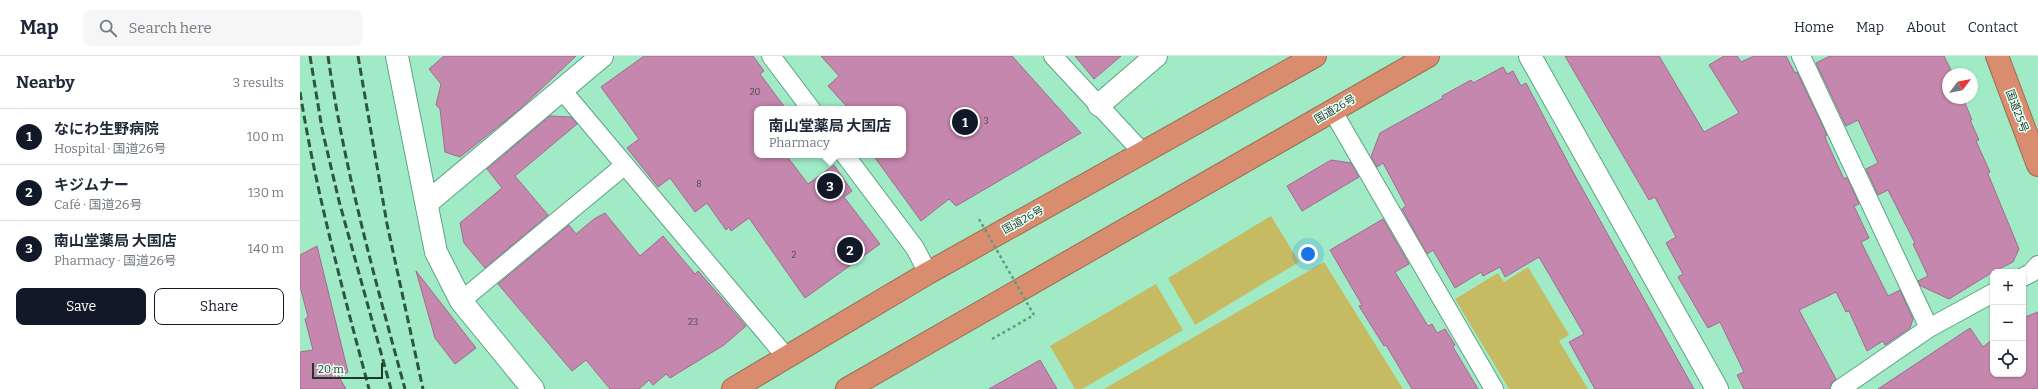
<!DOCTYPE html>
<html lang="en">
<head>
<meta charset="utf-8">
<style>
  :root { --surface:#fff; --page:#f6f6f7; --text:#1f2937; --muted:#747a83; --line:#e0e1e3; --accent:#111827 }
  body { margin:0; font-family:Bitter,"Noto Sans JP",serif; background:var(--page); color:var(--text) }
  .controls { position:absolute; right:12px; bottom:12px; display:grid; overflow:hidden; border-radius:8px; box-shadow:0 1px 3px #0004 }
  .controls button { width:36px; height:36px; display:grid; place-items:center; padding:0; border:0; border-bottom:1px solid var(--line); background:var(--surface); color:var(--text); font:20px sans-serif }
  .compass { position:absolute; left:1642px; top:12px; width:36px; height:36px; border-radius:50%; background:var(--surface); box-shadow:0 1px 3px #0004; rotate:58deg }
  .scale { position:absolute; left:12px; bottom:10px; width:71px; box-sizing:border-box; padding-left:4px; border:2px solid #1b3a2b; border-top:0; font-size:11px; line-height:14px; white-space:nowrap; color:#1b3a2b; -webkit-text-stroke:3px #e9fff3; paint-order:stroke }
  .you { position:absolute; left:1008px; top:198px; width:14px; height:14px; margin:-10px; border:3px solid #fff; border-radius:50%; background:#1a73e8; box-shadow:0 0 0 6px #1a73e833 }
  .badge { display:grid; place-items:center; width:26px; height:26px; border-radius:50%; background:var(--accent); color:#fff; font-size:13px; font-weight:700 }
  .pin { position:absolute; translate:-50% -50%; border:2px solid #fff; box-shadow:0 1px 4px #0006 }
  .popup { position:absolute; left:454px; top:50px; width:152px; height:52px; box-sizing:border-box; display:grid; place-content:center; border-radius:8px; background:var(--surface); filter:drop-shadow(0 1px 3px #0005); font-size:13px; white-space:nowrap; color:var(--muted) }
  .popup b { font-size:15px; color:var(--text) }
  .popup::after { content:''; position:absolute; left:50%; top:100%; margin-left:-8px; border:8px solid transparent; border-top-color:var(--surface) }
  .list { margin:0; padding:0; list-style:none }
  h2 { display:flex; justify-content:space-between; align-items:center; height:52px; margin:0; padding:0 16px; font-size:17px }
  h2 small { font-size:13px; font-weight:400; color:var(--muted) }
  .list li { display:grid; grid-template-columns:26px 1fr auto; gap:12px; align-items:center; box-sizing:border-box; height:56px; padding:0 16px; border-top:1px solid var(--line) }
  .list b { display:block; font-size:15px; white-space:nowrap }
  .list p { margin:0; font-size:13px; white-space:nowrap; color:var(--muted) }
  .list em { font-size:13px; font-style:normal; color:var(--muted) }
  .actions { display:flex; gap:8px; padding:12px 16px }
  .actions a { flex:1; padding:9px 0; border:1px solid var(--accent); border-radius:8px; text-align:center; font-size:14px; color:var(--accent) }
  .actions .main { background:var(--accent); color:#fff }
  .icon { flex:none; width:22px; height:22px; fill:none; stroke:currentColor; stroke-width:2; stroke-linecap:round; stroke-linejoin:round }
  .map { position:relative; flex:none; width:1738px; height:333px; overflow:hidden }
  header { display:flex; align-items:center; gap:24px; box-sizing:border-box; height:56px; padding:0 20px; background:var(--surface); border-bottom:1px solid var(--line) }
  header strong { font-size:19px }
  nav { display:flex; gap:22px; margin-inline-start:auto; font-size:14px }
  .search { width:280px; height:36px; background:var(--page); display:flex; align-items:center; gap:10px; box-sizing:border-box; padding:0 14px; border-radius:8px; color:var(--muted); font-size:15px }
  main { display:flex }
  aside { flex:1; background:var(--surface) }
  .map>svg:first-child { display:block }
  .green { fill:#c6bb63 }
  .building { fill:#c587ad; stroke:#a4698e }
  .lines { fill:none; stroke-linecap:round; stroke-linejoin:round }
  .street-casing { stroke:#5ba482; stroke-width:20 }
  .secondary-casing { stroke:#5ba482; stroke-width:24 }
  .highway-casing { stroke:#976f57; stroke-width:24 }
  .path { stroke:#639a7f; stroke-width:2.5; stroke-dasharray:3 3; stroke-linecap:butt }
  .street { stroke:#fff; stroke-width:18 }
  .secondary { stroke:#fff; stroke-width:22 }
  .highway { stroke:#da8c6e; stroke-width:22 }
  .rail { stroke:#2f5442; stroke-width:3; stroke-dasharray:8 4; stroke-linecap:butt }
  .path-bridge { stroke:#639a7f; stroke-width:2.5; stroke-dasharray:3 3; stroke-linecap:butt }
  .labels { text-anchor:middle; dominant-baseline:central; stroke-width:3; stroke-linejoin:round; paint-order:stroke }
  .number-label { font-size:9px; fill:#464d4c }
  .street-label { font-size:11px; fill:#1b3a2b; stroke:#e9fff3 }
</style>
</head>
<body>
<header>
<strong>Map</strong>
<div class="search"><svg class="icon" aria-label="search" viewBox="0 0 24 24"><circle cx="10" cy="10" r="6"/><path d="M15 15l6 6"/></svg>Search here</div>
<nav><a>Home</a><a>Map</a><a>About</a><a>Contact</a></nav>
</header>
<main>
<aside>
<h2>Nearby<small>3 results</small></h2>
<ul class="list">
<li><span class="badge">1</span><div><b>なにわ生野病院</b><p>Hospital · 国道26号</p></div><em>100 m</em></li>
<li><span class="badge">2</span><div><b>キジムナー</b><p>Café · 国道26号</p></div><em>130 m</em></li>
<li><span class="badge">3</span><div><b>南山堂薬局 大国店</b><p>Pharmacy · 国道26号</p></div><em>140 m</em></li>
</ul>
<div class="actions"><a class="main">Save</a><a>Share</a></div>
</aside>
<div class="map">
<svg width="1738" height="333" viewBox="0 0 1738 333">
  <rect width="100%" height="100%" fill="#a0ebc5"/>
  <path class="green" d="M971,160L999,206L895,269L868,222Z
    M1024,206L1103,333H804Z
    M1228,211L1269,279L1259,285L1288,333H1209L1155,243L1198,217L1204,226Z
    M856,228L883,274L782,333H775L750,290Z"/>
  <path class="building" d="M144,0H276L220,53L160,101L145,96L140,53L136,49L141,28L129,13Z
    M344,0H453L464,15L460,18L486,53H457V99H486L508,128L534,109L552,135L544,141L580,188L505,242L449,162L431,175L429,171L426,174L407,147L395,156L370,122L358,131L327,92L339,83L301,31Z
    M521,0H712L781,77L656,150L649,143L621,165L573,99H603V53H549L528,30L539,20Z
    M775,0H821L794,23Z
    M1265,0H1359L1404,76L1439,57L1409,9L1424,0H1437L1441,6L1454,0H1486L1495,17L1497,16L1527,79L1525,80L1526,84L1544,123L1547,121L1559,148L1554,150L1569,182L1561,186L1588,240L1600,234L1613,263L1610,272L1585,289L1583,285L1567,295L1549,255L1546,256L1536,236L1499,254L1536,323L1531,328L1530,333H1444L1437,319L1444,316L1420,266L1408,272L1378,221L1383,218L1366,187L1376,181L1355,141L1349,144Z
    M1530,0H1644L1653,18H1648V42H1663L1672,64H1670L1679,84L1676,85L1690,116L1688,118L1719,193L1713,206L1693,216L1649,243L1621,230L1618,225L1628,220L1613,188L1615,187L1588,134L1578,139L1566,113L1578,107L1558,64L1546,70L1516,7Z
    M1203,11L1207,18L1213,15L1221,30L1226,27L1273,116L1394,333H1295L1269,286L1284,278L1239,201L1205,221L1200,211L1183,220L1181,216L1155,232L1133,194L1127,198L1102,153L1106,150L1083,107L1077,111L1071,101L1080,77L1143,42L1142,40L1171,24L1173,27Z
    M250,60L271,61L277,68L215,120L248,159L185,212L164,187L160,167L202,132L187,113Z
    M1031,104L1051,107L1059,121L1002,155L987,130Z
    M305,157L340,200L363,180L395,218L398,215L446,270L424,289L370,322L366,318L353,329L349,324L339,333H310L286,304L272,315L198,228L269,169L276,178L294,163Z
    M1083,163L1109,208L1095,216L1128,270L1132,268L1137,277L1145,273L1155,289L1153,291L1178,333H1112L1086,289L1084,290L1059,250L1062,249L1030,194Z
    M17,190L48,316L39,321L46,333H0V296L13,294L5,263L8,261L0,230V199Z
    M116,215L176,292L155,308L135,282Z
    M1738,256V333H1578L1670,272L1683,291L1693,283V318H1723V262Z
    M740,304L757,333H689Z"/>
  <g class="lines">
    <g class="street-casing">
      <path id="street" d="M471,0L511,53
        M753,0L843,97
        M1501,0L1629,272
        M261,33L487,302
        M1032,54L1194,333
        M545,99L615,192L628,217
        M1723,221L1731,217L1738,209
        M161,245L325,109
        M1540,333L1629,272L1693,237"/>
    </g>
    <g class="secondary-casing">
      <path id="secondary" d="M97,0L136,196L161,245L233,333
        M1230,0L1417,333
        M799,49L856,0
        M127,147L302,0"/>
    </g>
    <g class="highway-casing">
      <path id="highway" d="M1697,0L1738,109
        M433,333L628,217L1015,0
        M547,333L1128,0"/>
    </g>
    <path class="path" d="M692,283L734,259"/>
    <use href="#street" class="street"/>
    <use href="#secondary" class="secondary"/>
    <use href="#highway" class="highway"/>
    <path class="rail" d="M10,0L22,73L39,145L91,333
      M28,0C44,113 75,223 105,333
      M58,0L87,168L123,333
      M0,36C16,136 43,235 69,333"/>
    <path class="path-bridge" d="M679,163L734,259"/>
  </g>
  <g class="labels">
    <g class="number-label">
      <text x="455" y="36">20</text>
      <text x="686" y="65">3</text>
      <text x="399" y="128">8</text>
      <text x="494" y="199">2</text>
      <text x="393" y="266">23</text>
    </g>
    <g class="street-label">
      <text transform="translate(1035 53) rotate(-30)">国道26号</text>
      <text transform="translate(1717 55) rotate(69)">国道25号</text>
      <text transform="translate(723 164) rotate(-29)">国道26号</text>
    </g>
  </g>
</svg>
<div class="controls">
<button>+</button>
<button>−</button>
<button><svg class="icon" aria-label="locate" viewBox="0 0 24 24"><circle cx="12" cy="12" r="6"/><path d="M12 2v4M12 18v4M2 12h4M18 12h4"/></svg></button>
</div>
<svg class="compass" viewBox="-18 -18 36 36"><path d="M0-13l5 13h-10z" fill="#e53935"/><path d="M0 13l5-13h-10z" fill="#747a83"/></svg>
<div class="scale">20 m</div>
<div class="you"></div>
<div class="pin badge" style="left:665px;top:66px">1</div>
<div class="pin badge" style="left:550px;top:194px">2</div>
<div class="pin badge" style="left:530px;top:130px">3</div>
<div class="popup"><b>南山堂薬局 大国店</b>Pharmacy</div>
</div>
</main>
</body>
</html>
